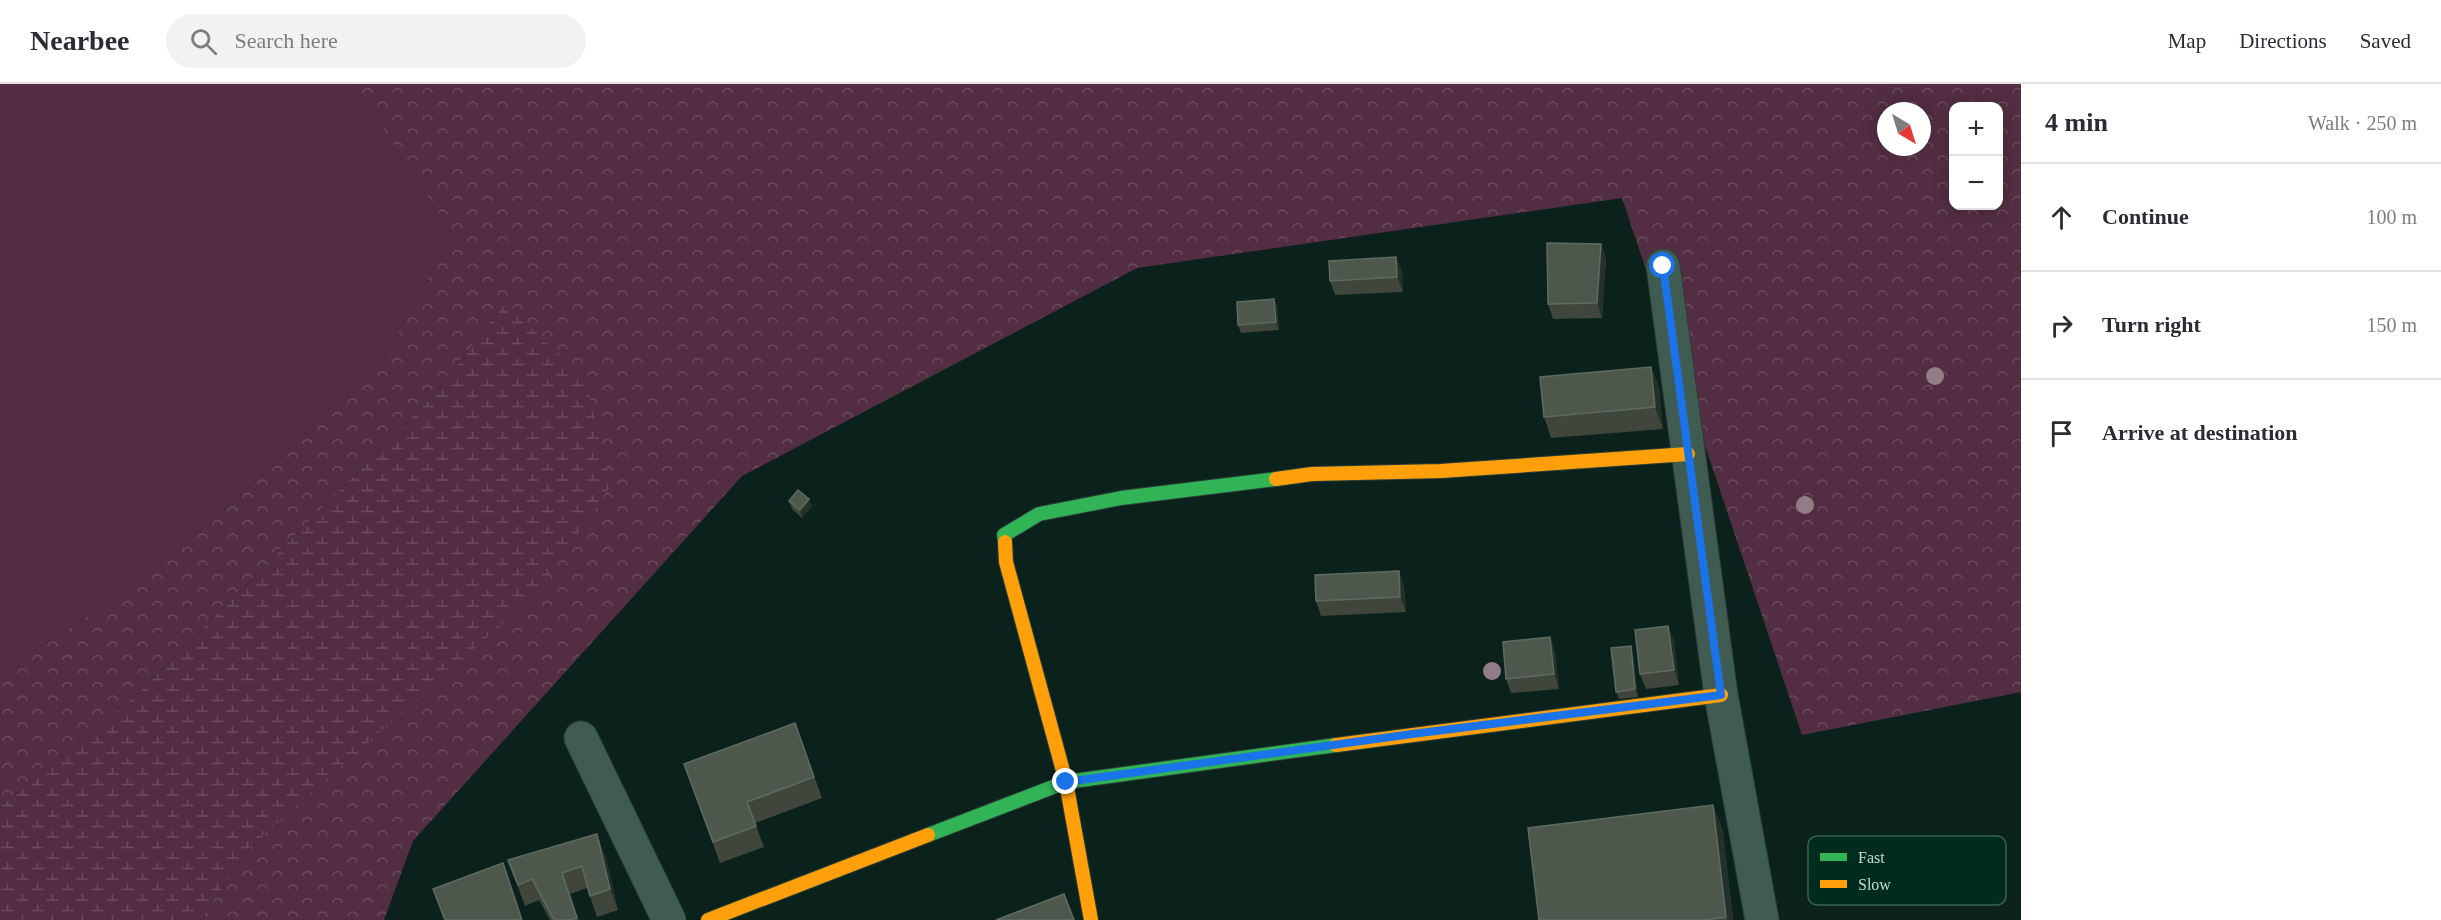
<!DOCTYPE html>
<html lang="en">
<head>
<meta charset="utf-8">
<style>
  :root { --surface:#fff; --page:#f2f2f3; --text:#2b2b33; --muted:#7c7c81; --line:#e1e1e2 }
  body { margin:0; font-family:Georgia,serif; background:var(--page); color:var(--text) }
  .controls { position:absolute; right:18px; top:18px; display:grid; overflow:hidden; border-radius:12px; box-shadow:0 3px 15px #0003 }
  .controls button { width:54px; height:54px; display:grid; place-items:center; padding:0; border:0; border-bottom:2px solid var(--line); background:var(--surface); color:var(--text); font:30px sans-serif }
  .compass { position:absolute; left:1877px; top:18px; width:54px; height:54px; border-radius:50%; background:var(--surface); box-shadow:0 3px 15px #0003; rotate:142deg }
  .stop { position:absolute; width:18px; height:18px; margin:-14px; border:4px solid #1a73e8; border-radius:50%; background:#fff }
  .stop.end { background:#1a73e8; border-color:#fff; box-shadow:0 2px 6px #0008 }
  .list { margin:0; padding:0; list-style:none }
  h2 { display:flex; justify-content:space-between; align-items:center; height:78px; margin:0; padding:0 24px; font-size:26px }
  h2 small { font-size:20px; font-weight:400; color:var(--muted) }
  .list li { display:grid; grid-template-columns:39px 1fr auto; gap:18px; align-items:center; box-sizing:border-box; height:108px; padding:0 24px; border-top:2px solid var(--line) }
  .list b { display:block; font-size:22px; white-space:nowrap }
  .list em { font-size:20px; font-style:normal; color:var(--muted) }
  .icon { flex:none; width:33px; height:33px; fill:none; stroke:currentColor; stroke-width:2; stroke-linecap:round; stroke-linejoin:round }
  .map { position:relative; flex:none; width:2021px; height:836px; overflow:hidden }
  header { display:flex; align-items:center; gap:36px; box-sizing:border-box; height:84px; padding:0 30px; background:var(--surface); border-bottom:2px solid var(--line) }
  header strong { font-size:28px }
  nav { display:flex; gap:33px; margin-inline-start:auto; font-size:21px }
  .search { width:420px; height:54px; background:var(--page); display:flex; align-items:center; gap:15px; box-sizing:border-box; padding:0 21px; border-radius:33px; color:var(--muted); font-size:22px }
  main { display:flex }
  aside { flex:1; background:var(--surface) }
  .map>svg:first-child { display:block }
  .grass { fill:#532e42 }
  .forest { fill:url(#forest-crowns); fill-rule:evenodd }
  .wetland { fill:url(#wetland-marsh) }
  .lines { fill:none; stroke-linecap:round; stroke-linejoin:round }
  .street-casing { stroke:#2c3e38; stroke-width:35 }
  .fast-casing { stroke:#2c3e38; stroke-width:16 }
  .slow-casing { stroke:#2c3e38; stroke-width:16 }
  .street { stroke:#405b52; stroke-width:33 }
  .fast { stroke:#30b455; stroke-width:14 }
  .slow { stroke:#ff9f0a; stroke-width:14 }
  .tree { fill:#907d88 }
  .wall { fill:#40463c }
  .shaded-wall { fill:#253128 }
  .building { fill:#4d574c; stroke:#5e6c60; stroke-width:1.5 }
  .route { stroke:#1a73e8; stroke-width:8 }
  .key { fill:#002c1f; stroke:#386154; stroke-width:1.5 }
  .key-label { font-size:16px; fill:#badecf }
</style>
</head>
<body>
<header>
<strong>Nearbee</strong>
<div class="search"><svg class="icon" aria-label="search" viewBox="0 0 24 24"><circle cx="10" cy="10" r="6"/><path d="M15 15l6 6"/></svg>Search here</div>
<nav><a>Map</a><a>Directions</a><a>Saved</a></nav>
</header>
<main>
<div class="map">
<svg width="2021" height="836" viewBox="0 0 2021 836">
  <defs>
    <pattern id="forest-crowns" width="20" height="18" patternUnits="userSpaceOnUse" patternTransform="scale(1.5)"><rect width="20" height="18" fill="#532e42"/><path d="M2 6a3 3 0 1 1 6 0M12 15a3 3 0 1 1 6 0" fill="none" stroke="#6a4c5c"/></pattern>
    <pattern id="wetland-marsh" width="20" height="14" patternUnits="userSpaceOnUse" patternTransform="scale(1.5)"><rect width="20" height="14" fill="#532e42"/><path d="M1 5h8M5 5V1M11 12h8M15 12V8" fill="none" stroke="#6a4c5c"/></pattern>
  </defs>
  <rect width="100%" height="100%" fill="#0a221b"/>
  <path class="grass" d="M0,0H353L452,150L385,272L218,433L82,536L0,589Z"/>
  <path class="forest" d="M353,0H2021V608L1802,651L1622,114L1137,184L742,392L413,757L384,836H200L250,763L505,219L433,312L141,607L0,723V589L82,536L218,433L385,272L452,150ZM1954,22H1998V122H1954ZM1886,27H1922V63H1886Z"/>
  <path class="wetland" d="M505,219L586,296L611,401L537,509L250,763L200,836H0V723L141,607L433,312Z"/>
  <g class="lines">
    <g class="street-casing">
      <path id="street" d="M1663,182L1721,611L1762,836
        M581,654L669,836"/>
    </g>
    <g class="fast-casing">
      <path id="fast" d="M1005,458L1004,451L1039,430L1121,414L1276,395
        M928,751L1066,698L1336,661"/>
    </g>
    <g class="slow-casing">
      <path id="slow" d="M1276,395L1312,390L1441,387L1688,370
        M1005,458L1006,478L1066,698L1091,836
        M1336,661L1721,611
        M708,836L928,751"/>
    </g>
    <use href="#street" class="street"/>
    <use href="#fast" class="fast"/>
    <use href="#slow" class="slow"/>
  </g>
  <g class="tree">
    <circle cx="1935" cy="292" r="9"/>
    <circle cx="1805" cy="421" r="9"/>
    <circle cx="1492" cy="587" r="9"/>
  </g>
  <path class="wall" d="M1601,160L1606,175L1602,234L1553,235L1548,220Z
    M1396,173L1402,188L1403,208L1335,211L1330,197Z
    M1274,215L1277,222L1279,246L1241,249L1238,241Z
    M1651,283L1659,304L1663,345L1551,354L1544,333Z
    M809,415L812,422L802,434L792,425L789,417Z
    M1399,487L1404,502L1406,528L1321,532L1316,517Z
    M1668,542L1674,557L1679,601L1646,605L1640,590Z
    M1550,553L1555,568L1559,605L1511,609L1506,595Z
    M1633,570L1638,613L1619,615L1616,608Z
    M795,639L822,714L755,739L764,763L720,779L684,680Z
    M1713,721L1723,748L1733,836H1539Z
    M605,771L618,826L597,833L587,804L570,810L579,836H550L539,816L525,822L508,776Z"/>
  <path class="shaded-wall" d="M1601,160L1606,175L1602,234L1597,219Z
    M1396,173L1402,188L1403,208L1397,193Z
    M1274,215L1277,222L1279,246L1276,238Z
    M1651,283L1659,304L1663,345L1655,323Z
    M809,415L812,422L802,434L800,426Z
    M1399,487L1404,502L1406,528L1400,513Z
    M1668,542L1674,557L1679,601L1674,586Z
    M1550,553L1555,568L1559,605L1554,590Z
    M1631,562L1633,570L1638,613L1635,605Z
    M1713,721L1723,748L1733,836H1727L1726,833Z
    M597,750L605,771L618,826L610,805Z
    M562,789L570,810L579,836H578Z"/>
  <path class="building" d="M1547,159L1601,160L1597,219L1548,220Z
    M1396,173L1397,193L1330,197L1329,177Z
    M1274,215L1276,238L1238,241L1237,218Z
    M1651,283L1655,323L1544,333L1540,293Z
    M798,406L809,415L800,426L789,417Z
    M1399,487L1400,513L1316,517L1315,491Z
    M1668,542L1674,586L1640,590L1635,546Z
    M1550,553L1554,590L1506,595L1503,558Z
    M1631,562L1635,605L1616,608L1611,564Z
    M795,639L814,693L747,718L756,742L713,758L684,680Z
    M1713,721L1726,833L1705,836H1539L1528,744Z
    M597,750L610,805L590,812L582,782L562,789L577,834L570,836H554L532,795L518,801L508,776Z
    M503,779L522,836H445L433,805Z
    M1064,810L1074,836H996Z"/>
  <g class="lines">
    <path class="route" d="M1066,698L1412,650L1721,611L1663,182"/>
  </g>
  <rect x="1808" y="752" width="198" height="69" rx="9" class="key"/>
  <rect x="1820" y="769" width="27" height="8" fill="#30b455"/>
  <rect x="1820" y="796" width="27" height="8" fill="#ff9f0a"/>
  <g class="key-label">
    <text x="1858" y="779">Fast</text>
    <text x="1858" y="806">Slow</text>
  </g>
</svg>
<div class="controls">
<button>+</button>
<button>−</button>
</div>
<svg class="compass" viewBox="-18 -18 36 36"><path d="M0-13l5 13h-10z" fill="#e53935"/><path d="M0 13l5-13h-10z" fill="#7c7c81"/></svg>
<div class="stop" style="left:1663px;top:182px"></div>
<div class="stop end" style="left:1066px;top:698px"></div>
</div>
<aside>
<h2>4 min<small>Walk · 250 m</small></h2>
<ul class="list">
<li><svg class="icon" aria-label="ahead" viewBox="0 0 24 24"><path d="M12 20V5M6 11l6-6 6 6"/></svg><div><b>Continue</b></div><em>100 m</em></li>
<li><svg class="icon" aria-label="right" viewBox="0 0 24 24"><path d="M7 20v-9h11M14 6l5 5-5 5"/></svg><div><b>Turn right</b></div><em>150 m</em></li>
<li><svg class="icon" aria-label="arrive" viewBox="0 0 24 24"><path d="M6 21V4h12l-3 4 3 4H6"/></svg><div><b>Arrive at destination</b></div></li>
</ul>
</aside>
</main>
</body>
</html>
